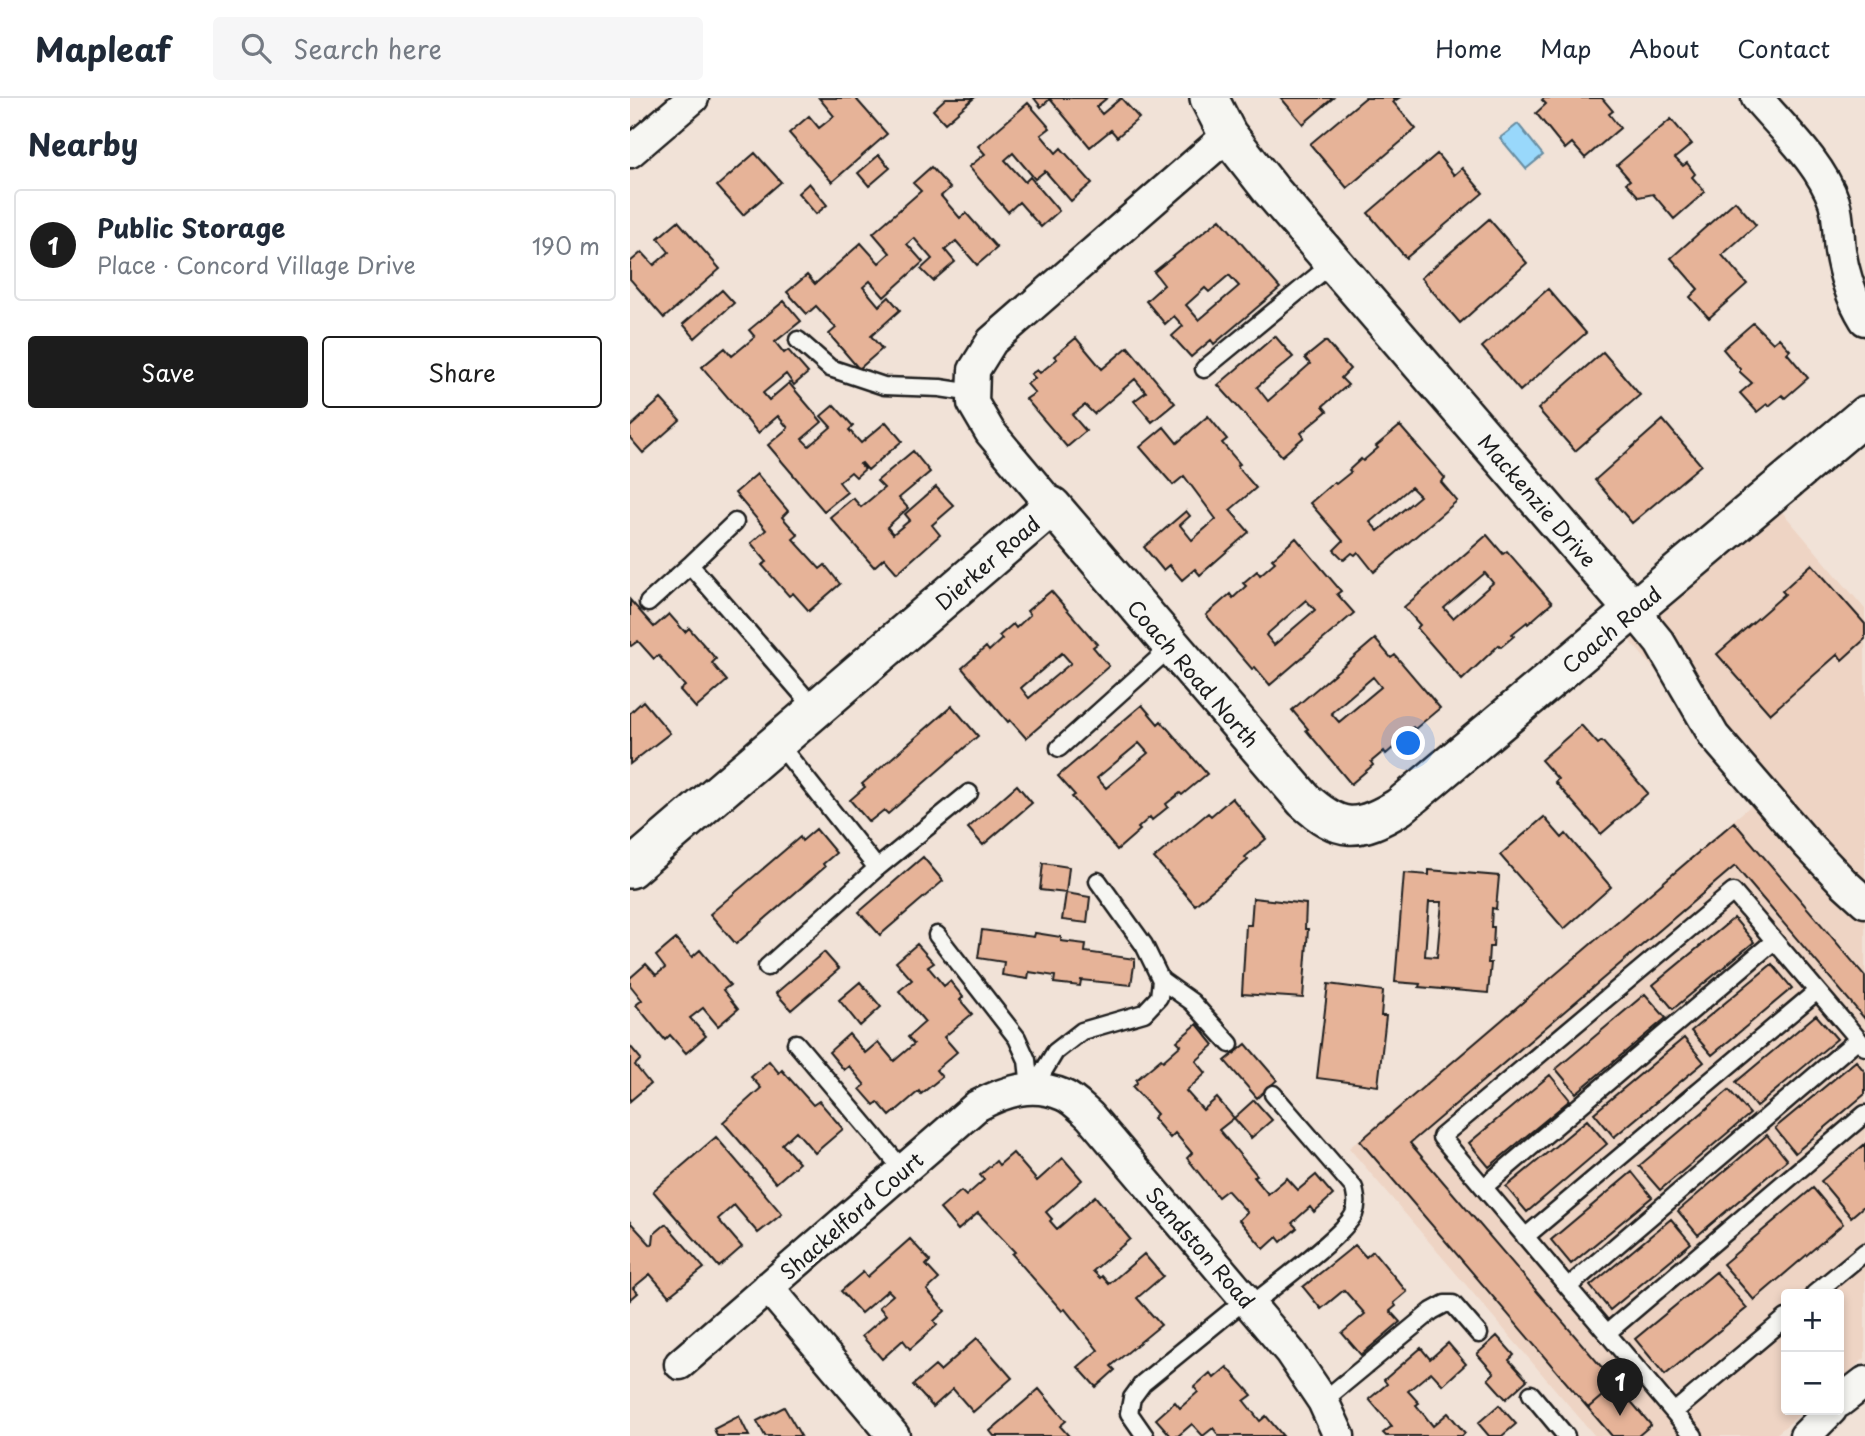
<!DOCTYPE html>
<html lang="en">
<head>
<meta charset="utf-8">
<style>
  :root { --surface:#fff; --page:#f6f6f7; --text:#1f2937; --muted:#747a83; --line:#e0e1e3; --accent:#1c1c1c }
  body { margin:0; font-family:"Playpen Sans",sans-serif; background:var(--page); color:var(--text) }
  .controls { position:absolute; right:21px; bottom:21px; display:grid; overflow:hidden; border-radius:7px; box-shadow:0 4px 10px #0003 }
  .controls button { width:63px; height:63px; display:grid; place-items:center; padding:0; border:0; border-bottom:2px solid var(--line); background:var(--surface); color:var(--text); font:35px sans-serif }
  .you { position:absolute; left:779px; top:646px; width:24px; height:24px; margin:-18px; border:5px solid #fff; border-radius:50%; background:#1a73e8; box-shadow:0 0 0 10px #1a73e833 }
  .badge { display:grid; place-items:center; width:46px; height:46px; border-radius:50%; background:var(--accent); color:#fff; font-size:23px; font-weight:700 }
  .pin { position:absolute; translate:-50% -58px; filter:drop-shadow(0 2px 4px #0008) }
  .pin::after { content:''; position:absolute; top:37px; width:24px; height:21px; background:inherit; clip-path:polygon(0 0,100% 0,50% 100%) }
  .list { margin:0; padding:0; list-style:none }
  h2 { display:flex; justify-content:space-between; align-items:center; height:91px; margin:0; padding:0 28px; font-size:30px }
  h2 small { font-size:23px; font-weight:400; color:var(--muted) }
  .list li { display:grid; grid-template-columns:46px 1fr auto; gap:21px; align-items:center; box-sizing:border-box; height:112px; margin:0 14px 14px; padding:0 14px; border:2px solid var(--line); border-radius:7px }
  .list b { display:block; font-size:26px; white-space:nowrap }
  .list p { margin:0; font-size:23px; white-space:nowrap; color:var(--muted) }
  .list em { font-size:23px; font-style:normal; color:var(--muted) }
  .actions { display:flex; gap:14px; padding:21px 28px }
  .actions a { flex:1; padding:16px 0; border:2px solid var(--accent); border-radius:7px; text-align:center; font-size:24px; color:var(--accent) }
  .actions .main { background:var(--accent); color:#fff }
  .icon { flex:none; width:38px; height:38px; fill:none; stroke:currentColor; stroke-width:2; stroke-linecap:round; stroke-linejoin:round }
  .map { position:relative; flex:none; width:1235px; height:1338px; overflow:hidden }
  header { display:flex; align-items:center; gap:42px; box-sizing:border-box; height:98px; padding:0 35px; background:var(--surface); border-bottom:2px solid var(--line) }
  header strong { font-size:33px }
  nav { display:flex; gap:38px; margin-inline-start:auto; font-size:24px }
  .search { width:490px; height:63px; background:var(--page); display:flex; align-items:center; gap:18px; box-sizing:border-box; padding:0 24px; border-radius:7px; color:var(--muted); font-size:26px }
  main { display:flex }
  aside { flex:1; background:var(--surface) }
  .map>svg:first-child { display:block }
  .built { fill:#eed4c4 }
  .water { fill:#99d8fb; stroke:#678da2; stroke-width:2 }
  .building { fill:#e6b398; stroke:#1c1c1c; stroke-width:2; fill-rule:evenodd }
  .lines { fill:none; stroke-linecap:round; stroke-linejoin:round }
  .service-casing { stroke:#1c1c1c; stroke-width:21 }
  .minor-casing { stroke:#1c1c1c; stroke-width:35 }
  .tertiary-casing { stroke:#1c1c1c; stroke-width:42 }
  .service { stroke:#f6f6f2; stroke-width:16 }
  .minor { stroke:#f6f6f2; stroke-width:30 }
  .tertiary { stroke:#f6f6f2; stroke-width:37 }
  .labels { text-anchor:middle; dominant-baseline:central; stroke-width:7; stroke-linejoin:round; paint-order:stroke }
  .street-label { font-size:21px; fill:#1c1c1c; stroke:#f6f6f2 }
</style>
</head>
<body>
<header>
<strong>Mapleaf</strong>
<div class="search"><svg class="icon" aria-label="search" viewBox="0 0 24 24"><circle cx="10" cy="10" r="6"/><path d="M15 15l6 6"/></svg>Search here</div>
<nav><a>Home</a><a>Map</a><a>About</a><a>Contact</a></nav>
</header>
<main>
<aside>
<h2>Nearby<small></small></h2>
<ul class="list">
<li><span class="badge">1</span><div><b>Public Storage</b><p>Place · Concord Village Drive</p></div><em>190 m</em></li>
</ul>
<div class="actions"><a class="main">Save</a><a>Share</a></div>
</aside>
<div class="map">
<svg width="1235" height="1338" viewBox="0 0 1235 1338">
  <rect width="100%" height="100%" fill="#f1e2d7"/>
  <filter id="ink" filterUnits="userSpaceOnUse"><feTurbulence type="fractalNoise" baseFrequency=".0143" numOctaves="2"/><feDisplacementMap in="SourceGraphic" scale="14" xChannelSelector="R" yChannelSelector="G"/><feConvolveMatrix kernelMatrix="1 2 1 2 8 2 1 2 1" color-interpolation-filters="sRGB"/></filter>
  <g filter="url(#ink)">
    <path class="built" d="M1136,395L1235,511V1260L1209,1283V1196H1156V1312H1175L1144,1338H965L719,1050L1132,698L984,524Z"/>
    <path class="water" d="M888,26L913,57L896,71L870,40Z"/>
    <path class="building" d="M189,0H229L227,2L257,36L202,84L159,35L179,18L189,30L204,18Z
      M316,0H344L315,25L303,12Z
      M404,0H477L466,9L472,16L491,0L509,20L487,39L481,32L460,49L420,1L411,9Z
      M651,0H703L673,26Z
      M735,0H769L763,4L786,31L717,90L680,46Z
      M914,0H972L983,13L979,16L990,30L955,60L942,45L935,51L906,15L916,6L912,2Z
      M398,5L420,30L411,37L426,55L431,50L462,85L441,103L415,73L405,81L383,55L375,62L395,84L400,79L429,113L411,129L389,104L378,114L339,69L355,56L348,48Z
      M1041,21L1062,46L1045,60L1053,68L1057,65L1065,76L1062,79L1075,94L1044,121L1023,96L1009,99L996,85L1000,82L987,67Z
      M125,55L151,84L113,117L87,88Z
      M807,56L824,77L832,70L853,95L776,160L738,115Z
      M249,57L260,70L239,88L228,75Z
      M301,69L320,90L311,98L330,120L336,115L367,150L347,167L326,143L315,152L325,164L303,183L291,171L302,161L284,140L277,146L293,164L254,199L240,183L233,189L249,208L259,199L270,212L241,238L252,251L229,271L199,236L206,230L186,208L177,216L157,194L177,177L185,186L231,145L249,165L260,155L243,135L291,93L283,85Z
      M179,85L197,107L186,116L168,95Z
      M1105,103L1126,127L1092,157L1117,186L1079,220L1060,199L1068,191L1041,160Z
      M590,121L650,190L584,246L581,242L561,259L542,238L553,228L544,218L535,226L516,203L534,187L524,174ZM599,177L609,188L569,222L556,207L575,190L579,194Z
      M859,121L897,165L830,225L791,180Z
      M48,123L90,171L34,220L0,181V164L12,154L24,167L39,154L28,140Z
      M918,191L956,235L890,293L852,249Z
      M92,192L104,205L65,240L53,226Z
      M154,203L171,223L145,244L154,255L158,252L178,275L164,287L156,276L133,295L139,302L159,285L192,324L172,341L179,348L201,329L191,318L204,307L223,328L219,332L231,345L256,324L272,343L238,372L232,365L230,366L235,371L226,379L221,374L209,384L217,394L194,413L138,347L158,330L148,318L128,335L72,269L95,250L102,258L125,239L119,232Z
      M1123,225L1143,245L1149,240L1160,252L1157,255L1178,280L1155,300L1152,297L1139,308L1137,306L1127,314L1110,295L1122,285L1110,274V271L1093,251Z
      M645,238L663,259L627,289L638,303L680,266L675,260L696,243L720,271L711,280L718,287L693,308L697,313L671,335L674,339L652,358L588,287Z
      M446,240L472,271L498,249L545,305L522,324L504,303L516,294L505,281L464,316L455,307L442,317L456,333L437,349L396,301L405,295L397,286L405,280L401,276L407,272L410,275L427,261L424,258Z
      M973,254L1010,297L945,353L908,311Z
      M31,301L50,322L13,355L0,340V329Z
      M578,318L597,341L592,345L610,366L607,368L626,390L600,412L619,434L570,477L565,471L552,482L539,467L533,472L514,449L556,413L560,418L550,427L562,442L586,421L554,378L543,387L510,349L534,329L547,345Z
      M1033,322L1071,367L1002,425L965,382Z
      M770,328L815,380L811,384L827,403L744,474L728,454L725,457L722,455L714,462L704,452L713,443L680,405L704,384L706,386L721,374L719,372L731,361L733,363L748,350L746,348ZM781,389L790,398L748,433L740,424Z
      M283,353L300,374L269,400L278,410L257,429L263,436L280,422L275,416L306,389L324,408L302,427L310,437L267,475L254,460L244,469L200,419L223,400L231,409L254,390L247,383Z
      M127,376L158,413L152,419L168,437L163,441L190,471L195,467L210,486L179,513L163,495L159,498L132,467L137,464L121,445L136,432L105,395Z
      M857,437L873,456L877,453L922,505L898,526L897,524L882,536L884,538L871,549L869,547L832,582L787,530L790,527L774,509ZM855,475L863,485L823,520L814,510Z
      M666,440L711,493L707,496L724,515L640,587L625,569L622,571L576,517L600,496L603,500L616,488L613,485L627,473L630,477L645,464L642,461ZM676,502L685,512L644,547L636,537Z
      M1182,466L1235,526V541L1212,562L1208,556L1140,616L1087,556L1155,496L1152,493Z
      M421,493L467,546L463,549L479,568L396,640L380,622L378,624L332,570L356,549L359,553L372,541L369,538L383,526L386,530L400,517L397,513ZM432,555L441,565L399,600L391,590Z
      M0,502L24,529L39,516L55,534L59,530L86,561L82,565L97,583L66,610L50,592L55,588L28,557L24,561L8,543L1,548L0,547Z
      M745,541L761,560L765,557L810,610L785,631L783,629L769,641L771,643L756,656L754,653L741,664L743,667L721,686L676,632L678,631L662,612ZM743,579L751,589L709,624L701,615Z
      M13,603L40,635L0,666V615Z
      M512,607L528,626L531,623L577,676L552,697L550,695L536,706L538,709L522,722L520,719L508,730L510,732L487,752L442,699L445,697L428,678ZM509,645L518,655L476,690L467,680Z
      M322,608L348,638L258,716L254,712L239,724L220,702L235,689L232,686Z
      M951,627L968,646L972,643L1018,695L971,736L925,684L928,681L911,662Z
      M387,687L402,705L353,747L338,730Z
      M602,700L636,741L615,759L618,762L565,807L524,760L578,715L581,718Z
      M914,719L932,740L936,736L981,789L934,831L870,757Z
      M1104,724L1235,878V921L1105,768L780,1045L986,1286L958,1310L730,1043Z
      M186,731L206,755L193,766L195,769L106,846L80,816L170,739L172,743Z
      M293,759L313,783L250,837L229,814Z
      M413,765L439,769L436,795L410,792Z
      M799,772L869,778L866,811L862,810L861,829H864L863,849H859L858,865H861L858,895L789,889L790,886L765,884L774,775L799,777ZM799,804H812L807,859L795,858Z
      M436,795L460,799L457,825L432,822Z
      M623,800L676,806L675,831H678L673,900L612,896L616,827H621Z
      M1104,820L1124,844L1043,911L1023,887Z
      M352,832L404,839L405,835L431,839V843L456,846L455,854L505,861L501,887L451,882L450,888L424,885L425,878L399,874L398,881L372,877L374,864L348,860Z
      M46,841L62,859L70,852L100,887L93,892L108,911L88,928L73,910L60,920L76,938L56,955L40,937L35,942L6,907L12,902L0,887V880L16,866L26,877L35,870L26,858Z
      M287,846L304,865L298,869L314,888L320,883L333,899L330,902L342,916L314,939L327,954L306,972L312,979L291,996L289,993L260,1018L248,1004L244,1007L230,991L235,987L219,968L214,972L199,954L219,936L235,955L248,944L264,963L284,946L278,939L295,924L269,893L282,882L266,864Z
      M194,854L209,871L161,912L146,895Z
      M1142,866L1162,890L1082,957L1061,933Z
      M230,884L251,909L230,928L209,902Z
      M698,886L753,893L751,918H756L748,988L687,980Z
      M1015,896L1036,920L946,995L926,971Z
      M1186,917L1207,941L1126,1009L1106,984Z
      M567,926L584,947L566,963L576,975L556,993L573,1012L587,1000L604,1020L589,1032L627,1077L624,1079L638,1096L657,1080L668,1092L686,1077L703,1097L684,1114L680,1109L662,1125L667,1130L651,1144L647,1139L634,1151L609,1122L617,1114L597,1092L588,1099L557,1060L562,1055L545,1035L540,1040L523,1020L527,1016L503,989L507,985L506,982L531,961L533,963L551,947L547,943Z
      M1054,940L1074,964L984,1039L964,1015Z
      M616,946L647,982L627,1000L595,963Z
      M0,948L11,961L5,967L20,986L0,1003Z
      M139,963L149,975L152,972L183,1007L189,1003L213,1031L185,1055L166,1033L152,1046L169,1065L146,1085L93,1024L131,990L121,979Z
      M1226,963L1235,974V996L1165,1055L1145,1030Z
      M920,977L940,1002L859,1069L839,1045Z
      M1099,992L1120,1016L1030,1092L1009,1068Z
      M624,1002L642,1022L621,1040L604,1020Z
      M957,1022L977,1046L897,1114L876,1089Z
      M1137,1037L1157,1062L1068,1137L1048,1113Z
      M86,1039L152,1116L128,1135L104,1107L88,1121L112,1149L89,1169L23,1093Z
      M1235,1046V1107L1221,1119L1191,1083Z
      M383,1055L407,1083L433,1060L452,1082L416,1114L422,1121L420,1123L427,1131L465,1098L500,1141L463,1173L470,1180L472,1178L479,1186L514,1156L533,1178L507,1200L531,1227L481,1268L485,1272L466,1289L448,1269L468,1252L435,1211L432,1213L382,1156L385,1154L348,1115L328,1132L310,1111L331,1093L336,1098L354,1082L350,1077L366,1063L369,1067Z
      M1002,1074L1022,1099L941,1166L921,1142Z
      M1183,1090L1213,1126L1124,1202L1093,1166Z
      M1041,1121L1061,1145L980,1212L960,1188Z
      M0,1124L21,1147L23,1145L24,1136L36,1126L74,1170L39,1198L20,1176L3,1190L8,1195L0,1202Z
      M280,1141L300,1163L296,1167L309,1181L297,1192L315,1213L304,1223L307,1227L280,1251L273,1242L252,1261L232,1238L256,1217L249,1209L263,1197L258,1192L231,1215L211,1193L233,1174L237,1179Z
      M725,1147L736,1159L743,1153L777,1194L764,1205L766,1208L760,1213L770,1224L731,1257L712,1235L735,1216L714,1192L691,1211L673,1189Z
      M1086,1174L1117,1210L1035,1277L1005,1241Z
      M867,1238L884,1257L879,1262L897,1282L876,1301L858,1281L864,1275L847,1256Z
      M347,1240L382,1280L343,1314L323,1291L303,1309L283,1287L305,1268L310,1273Z
      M818,1245L836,1266L813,1287L801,1274L778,1293L789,1305L786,1307L803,1328L818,1315L835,1335L832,1338H756L753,1335L762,1328L739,1301L757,1286L754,1282L791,1250L800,1261Z
      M597,1269L622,1297L614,1303L630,1323L636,1318L653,1338H589L583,1330L573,1338L562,1326L548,1338H541L526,1321L545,1304L550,1310L568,1294L564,1289L580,1275L584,1280Z
      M986,1286L1021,1327L1008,1338H982L958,1310Z
      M409,1291L436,1323L430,1328L439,1338H364L360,1333Z
      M869,1307L886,1326L872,1338H859L848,1325Z
      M154,1309L171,1338H135L127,1323Z
      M109,1318L119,1338H87L84,1331Z"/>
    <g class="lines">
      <g class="service-casing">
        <path id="service" d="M168,242L200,270L254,288L310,290L343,295
          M574,271L704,164
          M60,467L105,424
          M18,505L60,467L186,612
          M148,645L247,770L339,695
          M429,650L541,549
          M307,837L387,940L397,962L400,990
          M137,869L247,770
          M531,882L562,904L600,946
          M166,945L273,1072
          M404,989L425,954L452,933L514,915L529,899L531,882L514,847L468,783
          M854,1089L1144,843
          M895,1139L1187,893
          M938,1189L1228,941
          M1184,1196L1235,1154
          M621,1207C643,1189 714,1137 724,1116C728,1106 726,1100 724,1090L643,996
          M977,1235L1235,1016
          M901,1296L936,1338
          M693,1303L802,1213L815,1206H823L849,1236
          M1044,1314L1156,1220
          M515,1338L499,1315L502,1300L513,1285L616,1201
          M1064,1338L811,1039L1103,794L1235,949"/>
      </g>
      <g class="minor-casing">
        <path id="minor" d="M1127,0C1153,31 1190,64 1204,104C1209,119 1208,136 1210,152C1214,178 1221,199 1235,222
          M0,54L63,0
          M422,408L360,334L343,305L344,272L362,243L598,37
          M1003,512L1030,545L1084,638L1177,746L1213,784L1235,804
          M138,1189L264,1338
          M50,1266L347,1008C375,993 402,984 433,997C443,1001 452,1011 460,1018L660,1254L693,1303L709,1338
          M1209,1304L1235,1284
          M1175,1338L1201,1312"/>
      </g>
      <g class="tertiary-casing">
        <path id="tertiary" d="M579,0L598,37L641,92L1003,512
          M0,771L422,408L674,702C710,735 728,734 769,709L1235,317"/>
      </g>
      <use href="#service" class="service"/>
      <use href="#minor" class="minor"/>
      <use href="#tertiary" class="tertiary"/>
    </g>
  </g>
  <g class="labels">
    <g class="street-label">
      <text transform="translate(908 402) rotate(49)">Mackenzie Drive</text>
      <text transform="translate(357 464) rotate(-41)">Dierker Road</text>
      <text transform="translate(981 531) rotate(-40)">Coach Road</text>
      <text transform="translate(564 575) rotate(49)">Coach Road North</text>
      <text transform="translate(221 1117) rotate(-41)">Shackelford Court</text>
      <text transform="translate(571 1149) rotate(49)">Sandston Road</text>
    </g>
  </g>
</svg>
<div class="controls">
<button>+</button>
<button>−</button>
</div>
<div class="you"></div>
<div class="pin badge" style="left:990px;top:1318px">1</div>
</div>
</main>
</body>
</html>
